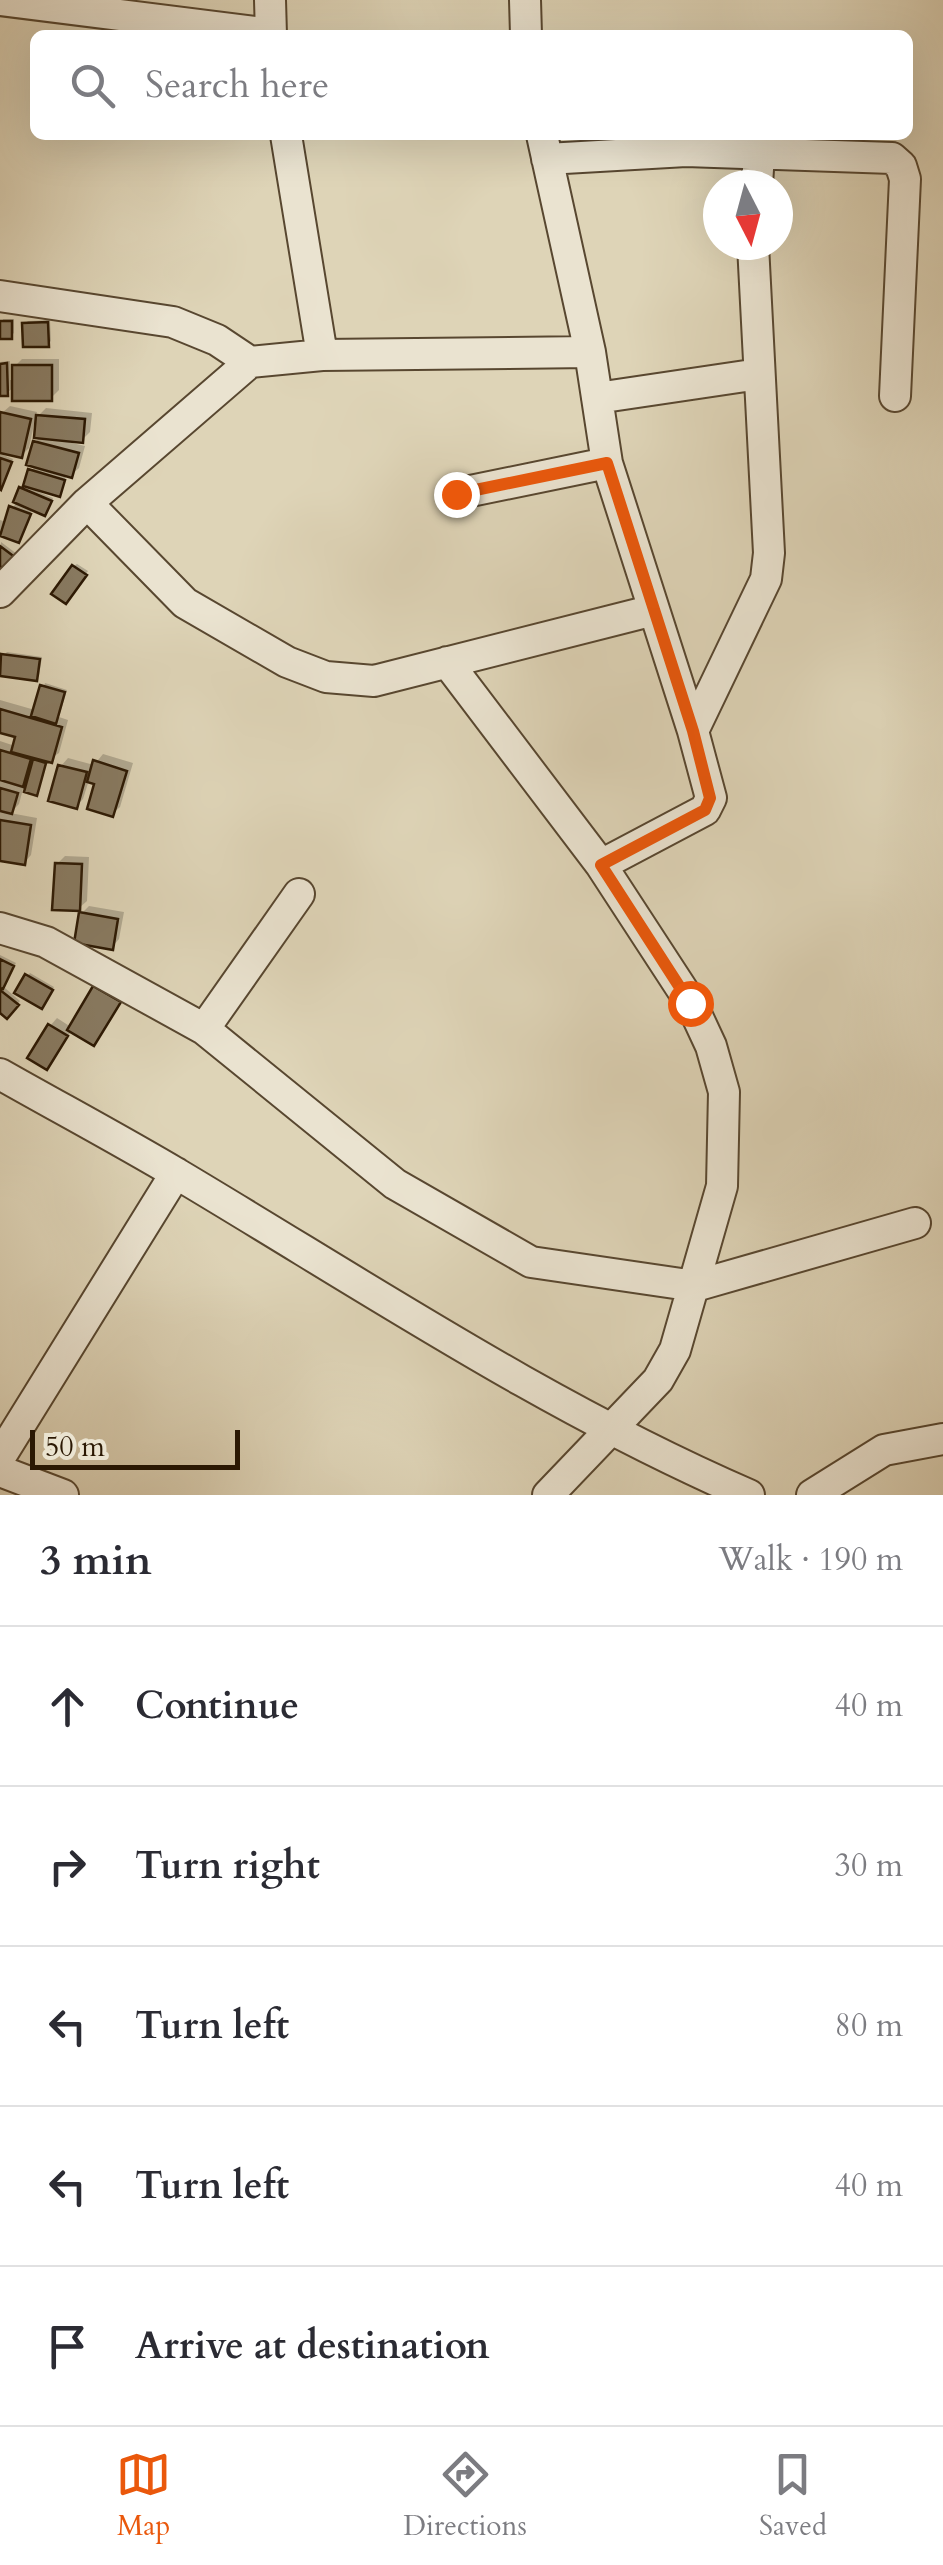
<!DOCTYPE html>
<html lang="en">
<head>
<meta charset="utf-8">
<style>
  :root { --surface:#fff; --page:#f2f2f3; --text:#2b2b33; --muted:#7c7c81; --line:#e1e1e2; --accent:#ea580c }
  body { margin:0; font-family:Cardo,serif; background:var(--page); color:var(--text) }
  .compass { position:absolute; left:703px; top:170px; width:90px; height:90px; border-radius:50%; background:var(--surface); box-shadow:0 10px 40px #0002; rotate:174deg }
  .scale { position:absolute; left:30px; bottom:25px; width:210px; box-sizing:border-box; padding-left:10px; border:5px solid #2b1803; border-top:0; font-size:28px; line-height:35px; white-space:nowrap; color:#2b1803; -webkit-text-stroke:8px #eae3d0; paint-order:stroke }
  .stop { position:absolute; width:30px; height:30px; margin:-22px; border:8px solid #ea580c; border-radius:50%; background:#fff }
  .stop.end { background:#ea580c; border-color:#fff; box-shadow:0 2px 10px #0008 }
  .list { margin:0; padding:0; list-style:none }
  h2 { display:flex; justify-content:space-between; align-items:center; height:130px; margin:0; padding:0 40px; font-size:42px }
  h2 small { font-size:32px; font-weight:400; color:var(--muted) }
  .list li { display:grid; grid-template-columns:65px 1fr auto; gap:30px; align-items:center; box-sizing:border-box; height:160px; padding:0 40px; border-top:2px solid var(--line) }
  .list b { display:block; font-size:38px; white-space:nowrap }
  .list em { font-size:32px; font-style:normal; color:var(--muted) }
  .icon { flex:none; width:55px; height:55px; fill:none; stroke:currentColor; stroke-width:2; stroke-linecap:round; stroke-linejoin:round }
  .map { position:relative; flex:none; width:943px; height:1495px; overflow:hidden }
  .search { position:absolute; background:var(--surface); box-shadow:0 10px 40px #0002; left:30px; right:30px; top:30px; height:110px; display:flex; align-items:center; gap:25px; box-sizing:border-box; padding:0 35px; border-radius:15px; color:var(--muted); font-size:38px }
  .sheet { height:930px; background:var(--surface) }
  nav { display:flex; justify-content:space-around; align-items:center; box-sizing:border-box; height:140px; border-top:2px solid var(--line); background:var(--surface); font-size:28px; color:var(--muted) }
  nav a { display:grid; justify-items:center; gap:5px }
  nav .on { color:var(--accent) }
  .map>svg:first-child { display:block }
  .shadow { fill:#0003 }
  .building { fill:#887a61; stroke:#2b1803; stroke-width:2.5 }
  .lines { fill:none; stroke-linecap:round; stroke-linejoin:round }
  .minor-casing { stroke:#584730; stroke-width:34 }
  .minor { stroke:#eae3d0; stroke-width:30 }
  .route { stroke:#ea580c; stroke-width:12 }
</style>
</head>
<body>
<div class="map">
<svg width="943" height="1495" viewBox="0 0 943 1495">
  <rect width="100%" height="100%" fill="#ded4b7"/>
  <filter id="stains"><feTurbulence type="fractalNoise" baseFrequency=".002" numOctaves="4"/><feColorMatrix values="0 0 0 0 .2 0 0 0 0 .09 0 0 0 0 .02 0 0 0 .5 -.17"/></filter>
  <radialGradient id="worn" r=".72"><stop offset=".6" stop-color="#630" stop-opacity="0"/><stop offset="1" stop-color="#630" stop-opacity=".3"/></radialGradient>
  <path class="shadow" d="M3,319H14V333L11,336L0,337Z
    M50,320L51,341L48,344L25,324L28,321Z
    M22,359H59V390L51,398L15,386L7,393H0V362L10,361V380H15V366Z
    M10,406L37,412L35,419L46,408L92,413L90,432L82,440L68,439V442L85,446L79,468L71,475L67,474L59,494L40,489L39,492L53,498L48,510L33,508L18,540L0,534V520L6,522L35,465V442L41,436L38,424H34L29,448L21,456L2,451L1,454L13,459L0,487V423L2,413Z
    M1,542L17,554L6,568L0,563Z
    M77,564L88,571L69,598L74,566Z
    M7,652L42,657L39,676L36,679L4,655Z
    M45,683L67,690L59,717L68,720L59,753L48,760L39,790L36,793L23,789L19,804L10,813L37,818L31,855L24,863L0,859V741L15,746L18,735L0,730V700L35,710Z
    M103,754L133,763L120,807L112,814L97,782L89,780L83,799L76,806L61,766L68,758L94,765Z
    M65,856L89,857L87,901L79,908L57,864Z
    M89,906L124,912L119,939L112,947L82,913Z
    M0,955L16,963L3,986L0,985Z
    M30,973L54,987L45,1002L27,976Z
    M103,980L126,994L101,1036L94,1043L72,1030L47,1067L50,1026L57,1018L71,1027Z
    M5,988L20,1001L7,1016L0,1013V993Z"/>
  <path class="building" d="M0,321H12V339H0Z
    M48,322L49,347H23L22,323Z
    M7,363L8,396H0V364Z
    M12,365H52V401H12Z
    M0,412L31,419L22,458L0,453Z
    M36,415L85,419L83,443L34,438Z
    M33,441L79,453L72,478L26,465Z
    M0,458L12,462L1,490L0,489Z
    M28,469L65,480L60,497L23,486Z
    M19,487L52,501L45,516L13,502Z
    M9,506L31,514L19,543L0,536Z
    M0,546L16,558L6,571L0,566Z
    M72,565L87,575L66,604L51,594Z
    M1,654L40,659L37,681L0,676Z
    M40,685L65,692L56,724L31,716Z
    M0,709L62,727L52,763L11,752L15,737L0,733Z
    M0,750L31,759L23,787L0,780Z
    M33,759L46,763L37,796L24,792Z
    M93,760L127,771L113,817L87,809L94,784L87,782Z
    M58,765L87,772L77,809L48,801Z
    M0,788L18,793L12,814L0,811Z
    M0,820L31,825L25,865L0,861Z
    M55,863L82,864L80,911L52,910Z
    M79,912L118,919L113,950L74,943Z
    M0,959L14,966L3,989L0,988Z
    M25,974L53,990L42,1009L14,993Z
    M93,986L121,1002L94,1046L67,1030Z
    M0,990L19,1005L7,1019L0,1013Z
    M48,1024L68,1036L47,1070L27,1058Z"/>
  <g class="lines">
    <g class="minor-casing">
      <path id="minor" d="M0,0L271,34
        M270,0L271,35
        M525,0L526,35
        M542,135L590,352L607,463L693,731L711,798L705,810L601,865
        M547,159L686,151L892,158L901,166L905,179L895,396
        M757,185L759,153
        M0,296L173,322L217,340L250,362L322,355L286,135
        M322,355L590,352
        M597,398L759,374
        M456,494L607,463
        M87,503L185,603L287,662L326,677L374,681L654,610
        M0,592L87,503L250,362
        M447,662L601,865L691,1003L711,1046L724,1092L722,1186L675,1350L658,1380L548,1495
        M693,731L766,579L769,553L753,245
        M0,928L46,942L204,1029L395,1184L531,1262L695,1286L915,1223
        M204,1029L299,894
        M0,1074C60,1108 120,1140 179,1175C367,1287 548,1408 749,1495
        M0,1457L176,1173
        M0,1471L63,1495
        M812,1495L884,1450L943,1439"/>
    </g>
    <use href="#minor" class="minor"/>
  </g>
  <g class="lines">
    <path class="route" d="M456,494L607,463L693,731L710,798L705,810L601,865L690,1003"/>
  </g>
  <rect width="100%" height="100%" filter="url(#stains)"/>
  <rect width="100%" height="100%" fill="url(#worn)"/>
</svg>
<svg class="compass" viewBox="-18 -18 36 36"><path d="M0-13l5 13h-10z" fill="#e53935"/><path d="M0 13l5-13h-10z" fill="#7c7c81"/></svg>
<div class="scale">50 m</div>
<div class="stop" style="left:690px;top:1003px"></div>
<div class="stop end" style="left:456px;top:494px"></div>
<div class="search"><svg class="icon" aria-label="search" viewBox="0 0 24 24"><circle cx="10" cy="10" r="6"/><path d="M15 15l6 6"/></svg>Search here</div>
</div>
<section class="sheet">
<h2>3 min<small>Walk · 190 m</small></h2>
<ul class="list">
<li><svg class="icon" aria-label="ahead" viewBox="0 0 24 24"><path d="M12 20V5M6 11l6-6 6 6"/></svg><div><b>Continue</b></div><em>40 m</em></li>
<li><svg class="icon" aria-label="right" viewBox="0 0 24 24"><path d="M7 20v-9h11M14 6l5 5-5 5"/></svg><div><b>Turn right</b></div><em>30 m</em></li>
<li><svg class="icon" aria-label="left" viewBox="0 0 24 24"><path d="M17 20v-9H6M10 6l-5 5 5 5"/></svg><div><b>Turn left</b></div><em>80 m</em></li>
<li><svg class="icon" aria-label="left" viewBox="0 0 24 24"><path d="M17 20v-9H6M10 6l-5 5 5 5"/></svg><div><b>Turn left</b></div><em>40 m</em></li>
<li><svg class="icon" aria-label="arrive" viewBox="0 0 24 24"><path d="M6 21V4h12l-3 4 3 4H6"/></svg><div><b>Arrive at destination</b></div></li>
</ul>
</section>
<nav>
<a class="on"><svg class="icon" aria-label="map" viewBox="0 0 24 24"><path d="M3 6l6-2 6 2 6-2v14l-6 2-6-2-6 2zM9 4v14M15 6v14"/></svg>Map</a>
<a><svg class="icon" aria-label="directions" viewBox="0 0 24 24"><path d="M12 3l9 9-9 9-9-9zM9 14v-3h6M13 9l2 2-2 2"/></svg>Directions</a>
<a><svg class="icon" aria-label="saved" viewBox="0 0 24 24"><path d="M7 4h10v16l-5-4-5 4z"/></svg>Saved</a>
</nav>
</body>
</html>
